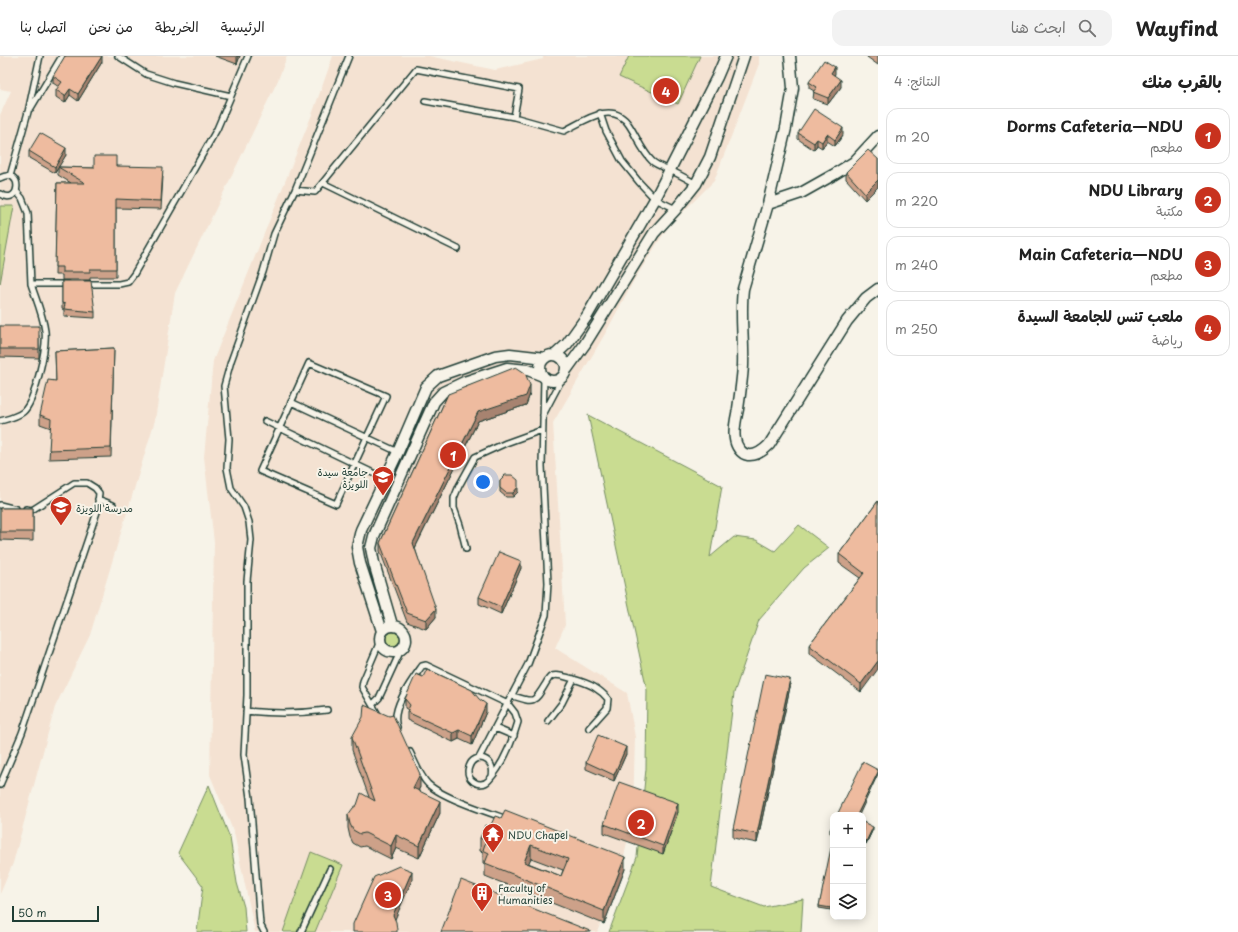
<!DOCTYPE html>
<html lang="ar">
<head>
<meta charset="utf-8">
<style>
  :root { --surface:#fff; --page:#f2f2f2; --text:#222; --muted:#767676; --line:#e0e0e0; --accent:#c8321e }
  body { margin:0; font-family:"Playpen Sans","Playpen Sans Arabic",sans-serif; background:var(--page); color:var(--text); direction:rtl }
  .controls { position:absolute; right:12px; bottom:12px; display:grid; overflow:hidden; border-radius:8px; box-shadow:0 2px 10px #0003 }
  .controls button { width:36px; height:36px; display:grid; place-items:center; padding:0; border:0; border-bottom:1px solid var(--line); background:var(--surface); color:var(--text); font:20px sans-serif }
  .scale { position:absolute; left:12px; bottom:10px; width:87px; box-sizing:border-box; padding-left:4px; border:2px solid #1f3d34; border-top:0; font-size:11px; line-height:14px; white-space:nowrap; color:#1f3d34; -webkit-text-stroke:3px #f7f3e8; paint-order:stroke }
  .you { position:absolute; left:483px; top:426px; width:14px; height:14px; margin:-10px; border:3px solid #fff; border-radius:50%; background:#1a73e8; box-shadow:0 0 0 6px #1a73e833 }
  .badge { display:grid; place-items:center; width:26px; height:26px; border-radius:50%; background:var(--accent); color:#fff; font-size:13px; font-weight:700 }
  .pin { position:absolute; translate:-50% -50%; border:2px solid #fff; box-shadow:0 1px 4px #0006 }
  .list { margin:0; padding:0; list-style:none }
  h2 { display:flex; justify-content:space-between; align-items:center; height:52px; margin:0; padding:0 16px; font-size:17px }
  h2 small { font-size:13px; font-weight:400; color:var(--muted) }
  .list li { display:grid; grid-template-columns:26px 1fr auto; gap:12px; align-items:center; box-sizing:border-box; height:56px; margin:0 8px 8px; padding:0 8px; border:1px solid var(--line); border-radius:12px }
  .list b { display:block; font-size:15px; white-space:nowrap }
  .list p { margin:0; font-size:13px; white-space:nowrap; color:var(--muted) }
  .list em { font-size:13px; font-style:normal; color:var(--muted) }
  .icon { flex:none; width:22px; height:22px; fill:none; stroke:currentColor; stroke-width:2; stroke-linecap:round; stroke-linejoin:round }
  .map { position:relative; flex:none; width:878px; height:876px; overflow:hidden; direction:ltr }
  header { display:flex; align-items:center; gap:24px; box-sizing:border-box; height:56px; padding:0 20px; background:var(--surface); border-bottom:1px solid var(--line) }
  header strong { font-size:19px }
  nav { display:flex; gap:22px; margin-inline-start:auto; font-size:14px }
  .search { width:280px; height:36px; background:var(--page); display:flex; align-items:center; gap:10px; box-sizing:border-box; padding:0 14px; border-radius:12px; color:var(--muted); font-size:15px }
  main { display:flex }
  aside { flex:1; background:var(--surface) }
  .map>svg:first-child { display:block }
  .built { fill:#f4e2d2 }
  .green { fill:#c9dc91; stroke:#748c62 }
  .lines { fill:none; stroke-linecap:round; stroke-linejoin:round }
  .service-casing { stroke:#1f3d34; stroke-width:8 }
  .minor-casing { stroke:#1f3d34; stroke-width:13 }
  .service { stroke:#f7f3e8; stroke-width:5 }
  .minor { stroke:#f7f3e8; stroke-width:10 }
  .wall { fill:#cda189; stroke:#1f3d34; fill-rule:evenodd }
  .shaded-wall { fill:#a7836f; stroke:#1f3d34 }
  .building { fill:#eebb9f; stroke:#1f3d34; fill-rule:evenodd }
  .labels { text-anchor:middle; dominant-baseline:central; stroke-width:4; stroke-linejoin:round; paint-order:stroke }
  .poi-label { font-size:10px; fill:#1f3d34; stroke:#f7f3e8; text-anchor:start }
</style>
</head>
<body>
<header>
<strong>Wayfind</strong>
<div class="search"><svg class="icon" aria-label="search" viewBox="0 0 24 24"><circle cx="10" cy="10" r="6"/><path d="M15 15l6 6"/></svg>ابحث هنا</div>
<nav><a>الرئيسية</a><a>الخريطة</a><a>من نحن</a><a>اتصل بنا</a></nav>
</header>
<main>
<aside>
<h2>بالقرب منك<small>النتائج: 4</small></h2>
<ul class="list">
<li><span class="badge">1</span><div><b>Dorms Cafeteria—NDU</b><p>مطعم</p></div><em>20 m</em></li>
<li><span class="badge">2</span><div><b>NDU Library</b><p>مكتبة</p></div><em>220 m</em></li>
<li><span class="badge">3</span><div><b>Main Cafeteria—NDU</b><p>مطعم</p></div><em>240 m</em></li>
<li><span class="badge">4</span><div><b>ملعب تنس للجامعة السيدة</b><p>رياضة</p></div><em>250 m</em></li>
</ul>
</aside>
<div class="map">
<svg width="878" height="876" viewBox="0 0 878 876">
  <rect width="100%" height="100%" fill="#f7f3e8"/>
  <filter id="ink" filterUnits="userSpaceOnUse"><feTurbulence type="fractalNoise" baseFrequency=".025" numOctaves="2"/><feDisplacementMap in="SourceGraphic" scale="8" xChannelSelector="R" yChannelSelector="G"/><feConvolveMatrix kernelMatrix="1 2 1 2 8 2 1 2 1" color-interpolation-filters="sRGB"/></filter>
  <g filter="url(#ink)">
    <path class="built" d="M0,0H287L278,24L175,237L155,364L90,579L55,651L13,807L0,838V59L11,35L0,33Z
      M333,0H429L495,14L543,3V0H759V8L714,125L668,171L634,224L606,276L553,367L560,480L565,569L555,592L627,637L635,681L633,756L621,816L597,876H255L234,777L210,719L214,486L204,401L213,305L313,56Z"/>
    <path class="green" d="M629,0H700L678,48L619,21Z
      M0,150H14L0,228Z
      M588,359L722,430L710,501L734,481L756,484L775,495L799,469L829,492L804,512L759,564L734,637L711,831L764,851L803,843L801,876H609L637,801L646,713L647,634Z
      M386 583a7 7 0 1 1 14 0a7 7 0 1 1-14 0Z
      M209,729L230,782L237,827L244,851L246,876H197L203,830L178,797Z
      M311,796L343,809L315,876H283Z"/>
    <g class="lines">
      <g class="service-casing">
        <path id="service" d="M118,0L146,18L174,27L231,40L248,0
          M425,45L514,61L564,75C583,66 612,43 629,69C637,81 642,95 652,105C657,110 666,112 672,115C680,119 688,123 696,128
          M31,52L62,0
          M600,57L606,75L622,105L639,126L655,143L676,153
          M10,120L28,56L40,0
          M0,122C23,110 22,151 0,138
          M323,127L458,193
          M295,134L315,136L416,13L519,33L514,61
          M16,135L22,142L28,157L31,228H68
          M86,228H119L128,226L134,218L217,73L231,40
          M309,307L386,340L336,448L260,415Z
          M291,346L398,396
          M543,359L563,321
          M0,365C7,363 17,361 23,356C35,346 47,291 45,275C43,259 36,243 31,228
          M265,365L386,423
          M98,443L113,449
          M0,449L16,453
          M466,493L460,469L454,452V442L459,430L475,401L506,387L542,374
          M513,640C535,647 534,647 546,627C548,624 549,621 552,620C559,617 587,627 594,631C599,634 604,638 608,643L607,652L589,672
          M373,648L379,642L401,594
          M246,655C276,658 298,658 327,654
          M377,657L362,631L363,625L380,585
          M548,665L562,647L574,623
          M397,671C390,653 412,624 422,610L426,609L508,648L515,657L518,666C512,686 504,708 489,724C480,734 464,723 469,711C474,695 496,702 492,720
          M495,672L514,680
          M410,696C415,706 420,720 428,728C443,742 487,756 507,763
          M479,702L528,608L546,559L548,527L542,410L544,321
          M0,729L22,677L97,456L99,437L95,432L87,427H74L32,454L26,453
          M264,876L260,868L250,742L244,699L247,639V525L251,484L249,466L244,451L231,432L227,412L229,383L224,330L231,305L263,216L274,178L295,134L349,0
          M301,876L330,813"/>
      </g>
      <g class="minor-casing">
        <path id="minor" d="M790,0L793,32L786,72L768,148L743,233C740,259 744,284 743,310C742,325 740,339 738,353C736,363 733,374 735,383C736,390 741,398 748,399C756,400 764,394 769,389L847,265L866,242L878,233
          M768,148L801,137L833,119L854,106L878,80
          M540 312a13 13 0 1 1 26 0a13 13 0 1 1-26 0Z
          M555,299L567,288L587,260L655,143L717,21L726,0
          M567,313L585,288L654,177L676,153L696,128L710,101L744,0
          M392,569L374,507L371,492L374,480L434,346L443,336L464,326L507,312L528,314L543,320
          M380 583a13 13 0 1 1 26 0a13 13 0 1 1-26 0Z
          M382,575L360,507L357,491L361,474L398,396L426,331L438,320L495,300L510,298L545,302"/>
      </g>
      <use href="#service" class="service"/>
      <use href="#minor" class="minor"/>
    </g>
    <path class="wall" d="M215,0H240L237,8Z
      M867,0H878V9L867,1Z
      M102,6L78,45L70,39L65,47L56,41V34L59,31L53,27V20Z
      M835,18L834,19L841,31L828,48L813,43L814,35L809,32V26Z
      M798,77L843,79L835,90L827,85L822,92L817,89L814,94L798,83Z
      M29,95L66,99L58,111L94,112L116,110L163,120L161,153L116,152V221H90V224H62V219H55L57,127H71L58,119V111L55,117L29,102Z
      M878,103V131L865,144L846,123V116Z
      M62,225L95,256V262L64,260V254L62,253Z
      M0,270L39,279V302L0,301Z
      M114,292L111,401L49,403L51,372L40,368V359L56,325L55,295Z
      M448,338H530L526,349L478,365L415,492L436,561L426,573L407,566L380,495V487Z
      M500,424L518,436L513,441H506L500,436Z
      M878,445L861,636L809,597V589L860,522L839,507V498Z
      M0,452H33V485L0,484Z
      M521,512L501,558L479,548V541Z
      M790,631L757,787L733,782V773Z
      M405,643L486,656L472,689L459,683L453,686L407,664V656L408,654L405,652Z
      M352,681L420,731L418,735L440,757L419,802L396,792L391,803L365,790L360,791L353,787L350,781L348,772V759L369,741L352,694Z
      M626,698L614,725L586,713V706Z
      M678,756L663,798L604,777V768Z
      M863,766L873,773L866,788L863,787Z
      M833,768V778L830,777V774Z
      M490,771L625,813L604,868L485,820V808L483,807V796L480,795V782ZM531,802L563,814L561,820L528,807Z
      M833,792L831,854L819,852V850Z"/>
    <path class="shaded-wall" d="M102,0V6L78,45V38Z
      M237,0H240L237,8Z
      M835,11V18L831,24V17Z
      M841,24V31L828,48V42Z
      M70,33V39L65,47V40Z
      M843,72V79L835,90V84Z
      M827,78V85L822,92V86Z
      M817,83V89L814,94V87Z
      M66,92V99L55,117V111Z
      M878,124V131L865,144V137Z
      M530,329V338L526,349L478,365L413,496V487L478,356Z
      M518,431V436L513,441V437Z
      M521,505V512L501,558V551Z
      M436,553V561L426,573V564Z
      M878,605V613L861,636V628Z
      M790,623V631L757,787V778Z
      M486,648V656L472,689V680Z
      M459,674V683L453,686V677Z
      M626,691V698L614,725V719Z
      M878,716V718L859,759H857Z
      M420,718V731L413,745V732Z
      M440,745V757L419,802V790Z
      M678,747V756L663,798V790Z
      M873,771V773L866,788V786Z
      M396,779V792L391,803V790Z
      M531,789V802L524,818V806Z
      M625,801V813L604,868V855Z
      M412,815V824L393,868V859Z"/>
    <path class="building" d="M65,0H102L78,38L70,33L65,40L56,34L62,26L53,20Z
      M824,4L835,11L831,17L841,24L828,42L813,36L817,31L809,26Z
      M814,53L843,72L835,84L827,78L822,86L817,83L814,87L798,77Z
      M40,77L66,92L55,111L29,95Z
      M868,94L878,103V124L865,137L846,116Z
      M94,100H116V110L163,111L161,145L116,143V213H90V216H62V211H55L57,127H85L58,111L94,112Z
      M62,225H91L95,256L64,253L65,248L62,247Z
      M0,270H39V293H0Z
      M114,292L111,392L49,394L51,363L40,359L48,324L56,325L55,295Z
      M516,311L525,317L530,329L526,340L478,356L413,487L436,553L426,564L407,557L380,487L448,338Z
      M505,419H512L518,424V431L513,437H506L500,432V424Z
      M878,445V605L861,628L809,589L864,517L839,498Z
      M0,452H33V476H0Z
      M499,496L521,505L501,551L479,541Z
      M427,613L472,634L479,643L486,648L472,680L459,674L453,677L407,656L410,649L405,643L416,618L423,621Z
      M765,618L790,623L757,778L733,773Z
      M364,649L389,660L393,659L420,718L413,732L440,745L419,790L396,779L391,790L365,777L360,778L353,774L350,768L348,759L353,752L357,749L361,737L375,745L352,681L363,661Z
      M598,679L626,691L614,719L586,706Z
      M863,706L878,714V716L857,759H837Z
      M619,726L678,747L663,790L604,768Z
      M505,754L625,801L604,855L485,807L489,797L483,794L486,785L480,782L485,769L490,771L495,760L501,762ZM531,789L568,803L561,820L524,806Z
      M863,766L873,771L866,786L863,784Z
      M833,768V775L830,774Z
      M831,792H833V841L831,852L819,850Z
      M399,810L412,815L393,859L396,866L397,874V876H353V868L374,821Z
      M461,824L590,875V876H441Z"/>
  </g>
  <defs>
    <g id="university-pin" transform="scale(1.15)"><path d="M0 17L-7.5 6A9.5 9.5 0 1 1 7.5 6Z" fill="#c8321e" stroke="#f7f3e8"/><path d="M0-5L7-2L0 1L-7-2ZM-4 1L0 2.5L4 1V4Q0 6-4 4Z" fill="#fff"/></g>
    <g id="temple-pin" transform="scale(1.15)"><path d="M0 17L-7.5 6A9.5 9.5 0 1 1 7.5 6Z" fill="#c8321e" stroke="#f7f3e8"/><path d="M0-6L5-2H3V0L6.5 2.5H4V6H1.5V3h-3V6H-4V2.5H-6.5L-3 0V-2H-5Z" fill="#fff"/></g>
    <g id="building-pin" transform="scale(1.15)"><path d="M0 17L-7.5 6A9.5 9.5 0 1 1 7.5 6Z" fill="#c8321e" stroke="#f7f3e8"/><path d="M-4-6H4V6H1V3H-1V6H-4ZM-2.5-4.3h1.7v1.8h-1.7ZM.8-4.3h1.7v1.8H.8ZM-2.5-1h1.7V.8h-1.7ZM.8-1h1.7V.8H.8Z" fill="#fff"/></g>
  </defs>
  <g fill-rule="evenodd">
    <use href="#university-pin" x="383" y="421"/>
    <use href="#university-pin" x="61" y="451"/>
    <use href="#temple-pin" x="493" y="778"/>
    <use href="#building-pin" x="482" y="837"/>
  </g>
  <g class="labels">
    <g class="poi-label">
      <text x="368" y="415" text-anchor="end">جامعة سيدة<tspan x="368" dy="12">اللويزة</tspan></text>
      <text x="76" y="451">مدرسة اللويزة</text>
      <text x="508" y="778">NDU Chapel</text>
      <text x="498" y="831">Faculty of<tspan x="498" dy="12">Humanities</tspan></text>
    </g>
  </g>
</svg>
<div class="controls">
<button>+</button>
<button>−</button>
<button><svg class="icon" aria-label="layers" viewBox="0 0 24 24"><path d="M12 4l9 5-9 5-9-5zM3 14l9 5 9-5"/></svg></button>
</div>
<div class="scale">50 m</div>
<div class="you"></div>
<div class="pin badge" style="left:453px;top:399px">1</div>
<div class="pin badge" style="left:641px;top:767px">2</div>
<div class="pin badge" style="left:388px;top:839px">3</div>
<div class="pin badge" style="left:666px;top:35px">4</div>
</div>
</main>
</body>
</html>
